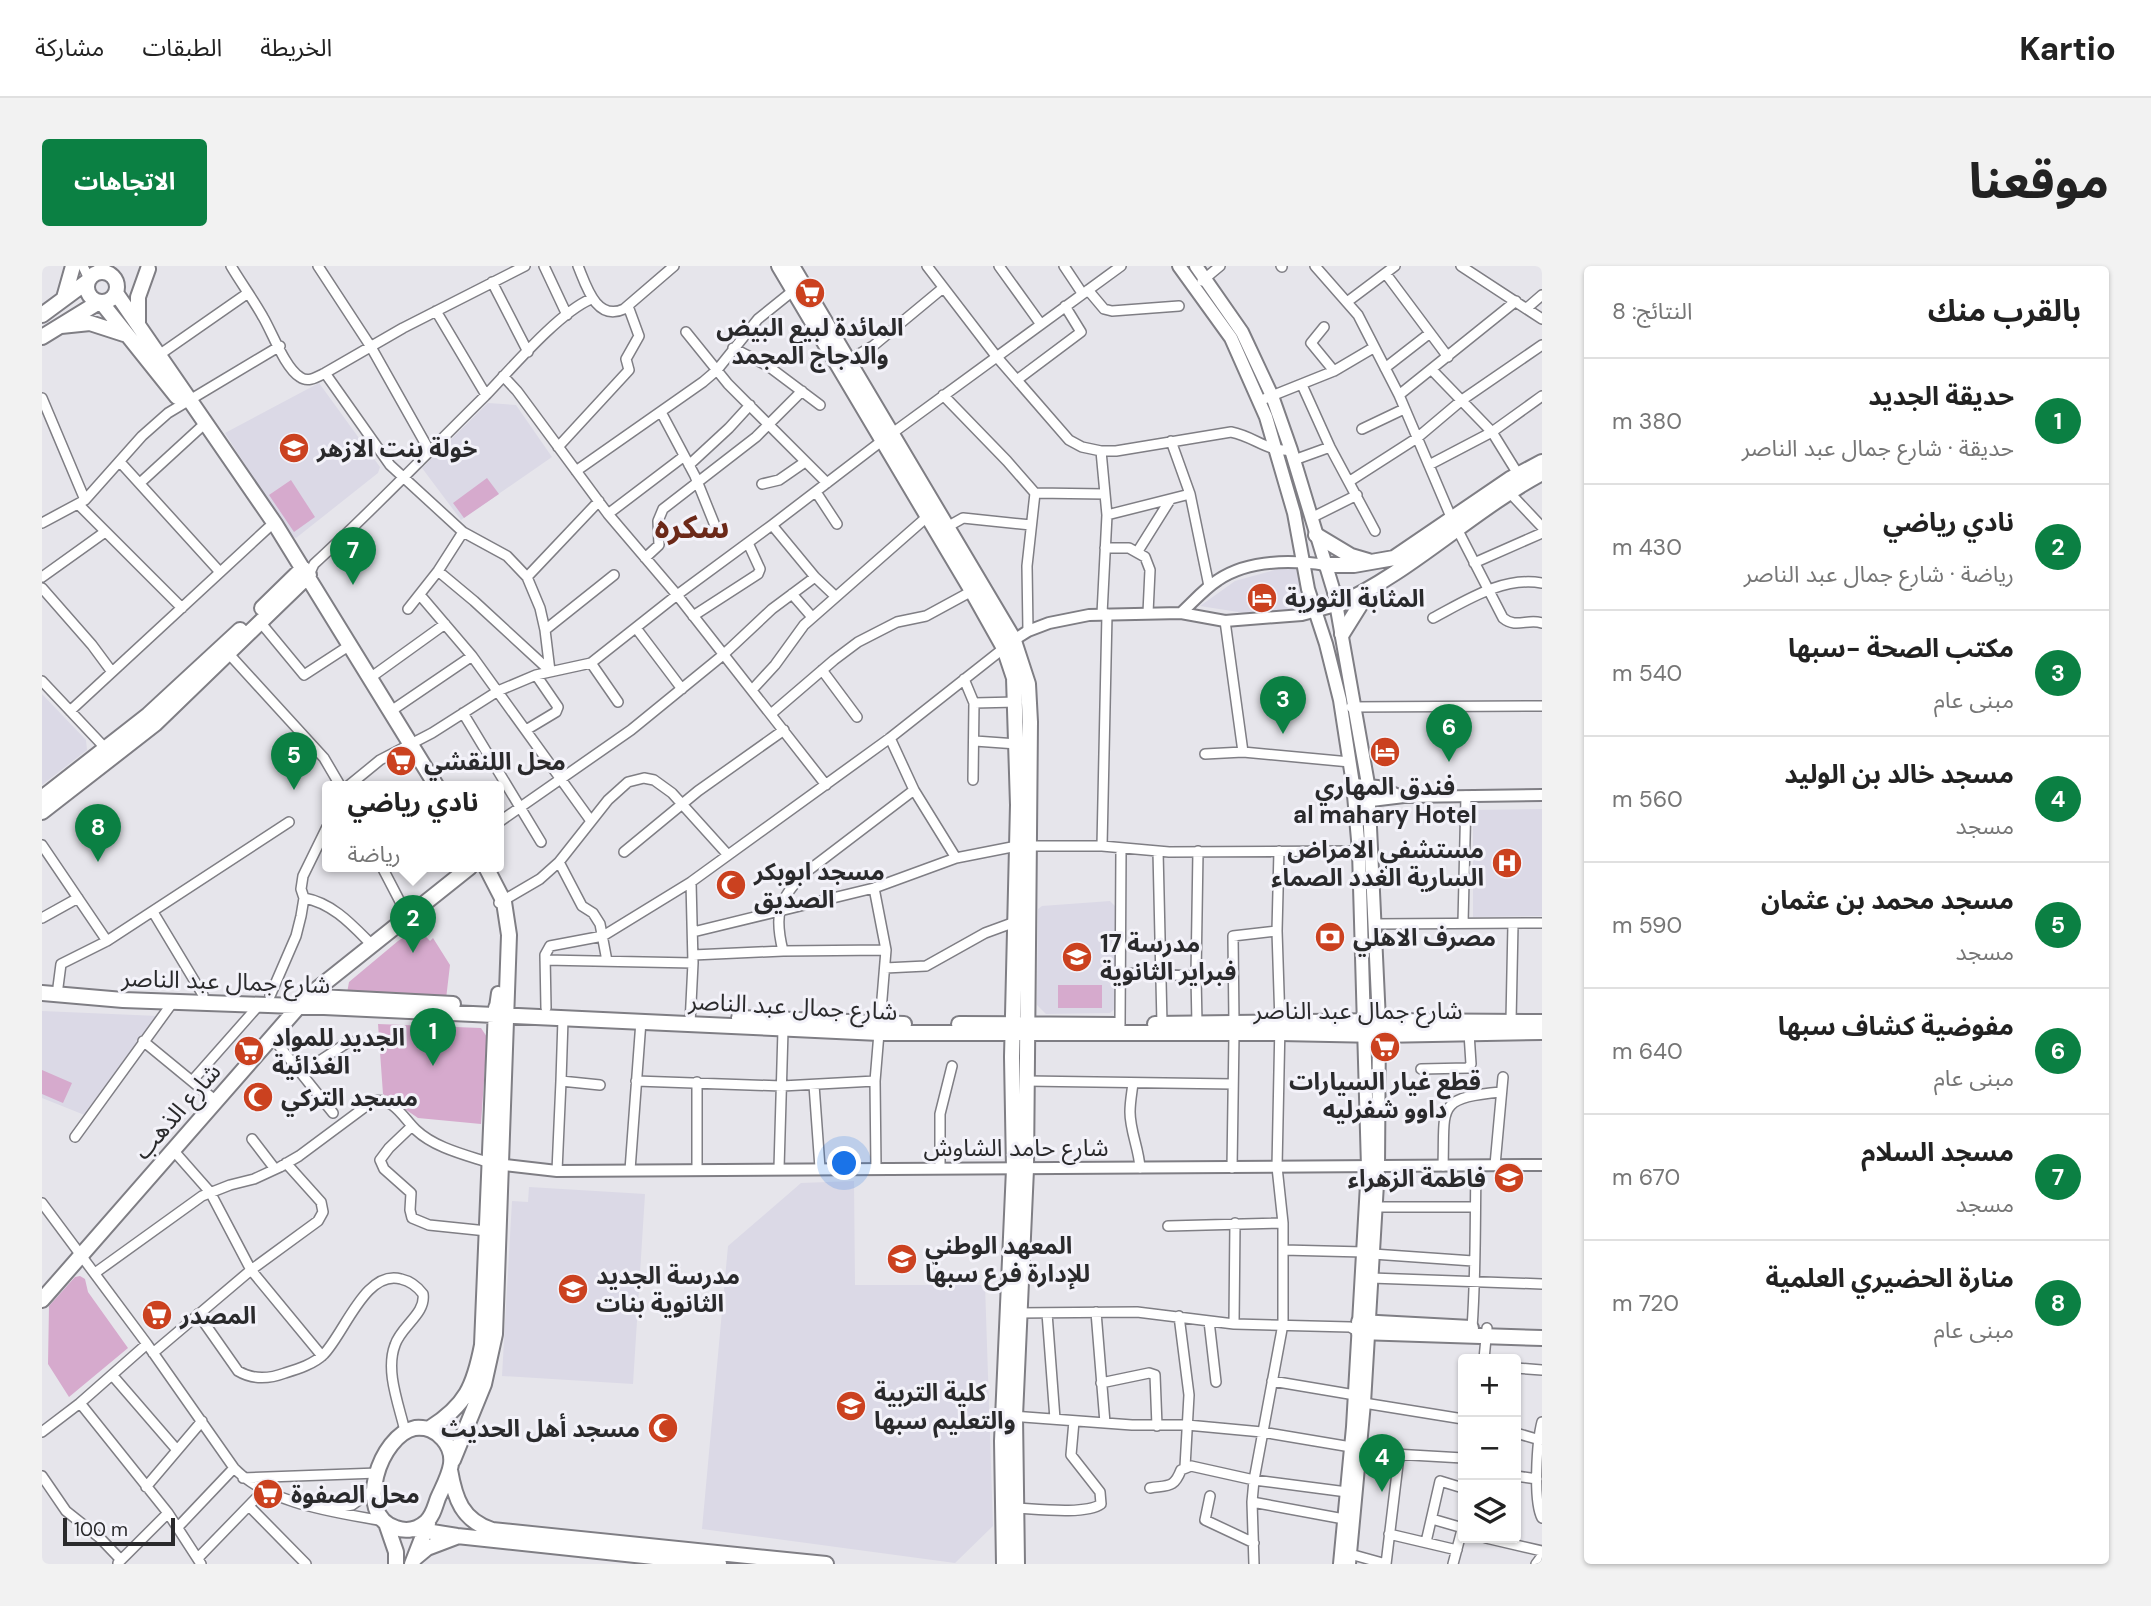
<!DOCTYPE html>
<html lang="ar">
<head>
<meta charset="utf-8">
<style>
  :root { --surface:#fff; --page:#f2f2f2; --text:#222; --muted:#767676; --line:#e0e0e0; --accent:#0b8043 }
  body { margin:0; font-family:"DM Sans","Noto Sans Arabic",sans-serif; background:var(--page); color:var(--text); direction:rtl }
  .controls { position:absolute; right:21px; bottom:21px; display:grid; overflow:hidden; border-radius:7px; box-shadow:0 2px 5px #0004 }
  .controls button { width:63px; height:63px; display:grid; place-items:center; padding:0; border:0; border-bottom:2px solid var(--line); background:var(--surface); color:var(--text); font:35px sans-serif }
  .scale { position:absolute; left:21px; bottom:18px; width:112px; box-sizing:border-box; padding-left:7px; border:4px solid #2a2a2c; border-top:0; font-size:19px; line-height:24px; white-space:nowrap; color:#2a2a2c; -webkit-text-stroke:5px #f3f2f9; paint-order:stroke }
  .you { position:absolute; left:803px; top:898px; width:24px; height:24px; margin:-18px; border:5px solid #fff; border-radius:50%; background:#1a73e8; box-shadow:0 0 0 10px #1a73e833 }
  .badge { display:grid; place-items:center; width:46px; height:46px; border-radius:50%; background:var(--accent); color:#fff; font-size:23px; font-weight:700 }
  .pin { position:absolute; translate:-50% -58px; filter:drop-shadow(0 2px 4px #0008) }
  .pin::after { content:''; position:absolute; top:37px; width:24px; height:21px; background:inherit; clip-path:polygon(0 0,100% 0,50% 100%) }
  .popup { position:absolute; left:280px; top:515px; width:182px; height:91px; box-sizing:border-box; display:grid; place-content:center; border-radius:7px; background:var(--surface); filter:drop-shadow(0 2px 5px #0005); font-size:23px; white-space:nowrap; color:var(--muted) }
  .popup b { font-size:26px; color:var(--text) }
  .popup::after { content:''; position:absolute; left:50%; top:100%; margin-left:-14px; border:14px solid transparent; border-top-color:var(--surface) }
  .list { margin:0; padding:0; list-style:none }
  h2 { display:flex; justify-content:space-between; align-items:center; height:91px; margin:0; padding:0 28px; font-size:30px }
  h2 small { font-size:23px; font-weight:400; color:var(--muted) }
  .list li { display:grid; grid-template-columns:46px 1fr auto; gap:21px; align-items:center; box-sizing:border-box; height:126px; padding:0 28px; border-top:2px solid var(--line) }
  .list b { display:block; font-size:26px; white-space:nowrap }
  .list p { margin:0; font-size:23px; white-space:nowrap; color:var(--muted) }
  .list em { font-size:23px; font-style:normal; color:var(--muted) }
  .icon { flex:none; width:38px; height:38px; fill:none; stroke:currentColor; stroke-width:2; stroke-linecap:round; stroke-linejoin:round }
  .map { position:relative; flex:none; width:1500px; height:1298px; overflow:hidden; direction:ltr; border-radius:7px }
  header { display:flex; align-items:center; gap:42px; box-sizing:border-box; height:98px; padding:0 35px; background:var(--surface); border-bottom:2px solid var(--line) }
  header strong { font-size:33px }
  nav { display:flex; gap:38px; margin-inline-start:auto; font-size:24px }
  .intro { display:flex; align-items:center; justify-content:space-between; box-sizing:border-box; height:168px; padding:0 42px }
  h1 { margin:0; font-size:49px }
  .button { padding:18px 32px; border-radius:7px; background:var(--accent); color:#fff; font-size:24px; font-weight:700 }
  main { display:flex; gap:42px; padding:0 42px }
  aside { flex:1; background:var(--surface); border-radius:7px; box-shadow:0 2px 5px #0004 }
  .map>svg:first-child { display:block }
  .built { fill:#dbd9e6 }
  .green { fill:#d6aacd }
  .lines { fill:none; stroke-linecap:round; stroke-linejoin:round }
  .minor-casing { stroke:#7f7e84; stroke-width:12 }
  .tertiary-casing { stroke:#7f7e84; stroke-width:14 }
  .secondary-casing { stroke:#7f7e84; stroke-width:16 }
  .primary-casing { stroke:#7f7e84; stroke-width:18 }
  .minor { stroke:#fff; stroke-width:9 }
  .tertiary { stroke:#fff; stroke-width:10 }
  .secondary { stroke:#fff; stroke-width:12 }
  .primary { stroke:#fff; stroke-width:14 }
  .labels { text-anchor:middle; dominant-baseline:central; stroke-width:6; stroke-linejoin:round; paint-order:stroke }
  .poi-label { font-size:24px; font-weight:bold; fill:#2a2a2c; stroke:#f3f2f9; text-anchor:start }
  .street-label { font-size:24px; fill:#2a2a2c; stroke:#f3f2f9 }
  .district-label { font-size:32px; font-weight:bold; fill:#6b2818; stroke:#f3f2f9 }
</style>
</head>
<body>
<header>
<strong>Kartio</strong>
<nav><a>الخريطة</a><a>الطبقات</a><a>مشاركة</a></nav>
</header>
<div class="intro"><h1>موقعنا</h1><a class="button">الاتجاهات</a></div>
<main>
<aside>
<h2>بالقرب منك<small>النتائج: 8</small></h2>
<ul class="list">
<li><span class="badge">1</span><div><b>حديقة الجديد</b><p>حديقة · شارع جمال عبد الناصر</p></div><em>380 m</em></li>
<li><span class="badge">2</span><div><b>نادي رياضي</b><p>رياضة · شارع جمال عبد الناصر</p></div><em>430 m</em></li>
<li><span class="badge">3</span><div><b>مكتب الصحة -سبها</b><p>مبنى عام</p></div><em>540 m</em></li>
<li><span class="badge">4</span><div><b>مسجد خالد بن الوليد</b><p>مسجد</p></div><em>560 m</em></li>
<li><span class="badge">5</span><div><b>مسجد محمد بن عثمان</b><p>مسجد</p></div><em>590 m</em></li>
<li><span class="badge">6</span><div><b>مفوضية كشاف سبها</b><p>مبنى عام</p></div><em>640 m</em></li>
<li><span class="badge">7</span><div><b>مسجد السلام</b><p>مسجد</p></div><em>670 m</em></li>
<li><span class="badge">8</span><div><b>منارة الحضيري العلمية</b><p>مبنى عام</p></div><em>720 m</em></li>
</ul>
</aside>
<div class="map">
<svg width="1500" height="1298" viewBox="0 0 1500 1298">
  <rect width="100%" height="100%" fill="#e6e5eb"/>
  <path class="built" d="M277,117L338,201L336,207L254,272L247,269L183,167Z
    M446,137L474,139L510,191L419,254L380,202Z
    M1247,300L1255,301L1265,345L1209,348L1158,340L1193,315Z
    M0,428L44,474L45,484L0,519Z
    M1500,543V650L1431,651V544Z
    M1068,635L1074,641L1075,741L1068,747L1004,748L995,739L996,643L1000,640Z
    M0,745L116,750L45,850L0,832Z
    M812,915L813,1019H943L951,1260L913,1297L660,1263L686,980L759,917Z
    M487,921L603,928L591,1118L460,1110L470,935L486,936Z"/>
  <path class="green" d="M445,212L457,228L422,252L411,237Z
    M249,214L273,251L252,266L227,229Z
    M376,662L388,675L391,672L408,699L404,733L305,727L307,716L356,675Z
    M1016,719H1060V742H1016Z
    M336,758L439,762L445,771L439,858L376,852L341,828Z
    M0,804L30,817L21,837L0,828Z
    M38,1010L43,1013L46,1026L86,1082L27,1131L6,1098L7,1040L33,1011Z"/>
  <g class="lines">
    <g class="minor-casing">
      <path id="minor" d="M41,0L47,13
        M57,0L61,6
        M189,0C199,17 211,33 221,51C230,66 243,102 258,111C266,117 275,111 283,107L361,62L483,0
        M276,0L329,81L387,184
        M502,0L525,49
        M536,0C544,19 554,56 582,43L632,0
        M885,0L954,90L1027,174L1040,181L1059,185H1074L1189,166C1214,171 1224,186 1249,184
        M957,0L998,57
        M1022,0L1040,27
        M1239,0L1240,1
        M1273,0L1316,49L1357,129L1409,251L1461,352C1474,363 1486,352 1500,357
        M1419,0L1500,53
        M1344,8L1406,91
        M1160,15L1178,0
        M450,16L486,86
        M1046,24L1062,43L1070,45L1137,40
        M1305,36L1353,0
        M1485,42L1500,29
        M394,45L444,129
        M1282,61L1269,77L1292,105
        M644,66L686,118L785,217
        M691,82L726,100L778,139
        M117,89L206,27
        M805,95L831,80L901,22
        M1343,102L1388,67
        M1390,104L1450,166L1476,208
        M283,107L348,199L421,266L465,290L485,311L498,342L503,364L508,405
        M461,110L475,125L566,248L635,329L784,519
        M975,114L1039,66L1023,40
        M1260,119L1288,181L1333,265
        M901,129L965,195L993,227L1063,228
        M1357,129L1474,35
        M0,132L43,234
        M1217,135L1292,105L1331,82
        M619,146L653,210L674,262
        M1320,163L1362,143
        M1129,175L1148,228
        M516,181L587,104L584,93L597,70L586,40
        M1059,185L1065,249L1060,348
        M1252,194L1288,181
        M78,196L177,305
        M647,199L687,162L708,139
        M1387,199L1450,166L1500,130
        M534,205L661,116L675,104L716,53L752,24
        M1308,215L1375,172L1420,134L1500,79
        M98,217L158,162
        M720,218L737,214L763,196
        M774,226L795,258
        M1467,226L1500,261
        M36,238L140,342
        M566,248L641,191
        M1065,249L1148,228L1167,320
        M1269,252L1315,229
        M0,257L43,234L100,170L126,147L238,80
        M730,259L773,311L793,330
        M905,261L921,252L989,259
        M1063,282H1087L1103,291L1108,304L1106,347
        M1096,285L1128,234
        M603,292L617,279L616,255L621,243L714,171L760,125
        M1432,297L1500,267
        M396,305L432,335L508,405
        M267,309L272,298C331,244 386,186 443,130C469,103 516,47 549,33
        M0,311L63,266
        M485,311L557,235
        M0,322L50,379L70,406
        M750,328L770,351
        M378,329L430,390L549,555
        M366,343L396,305L421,266
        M651,350L716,308L718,303L706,277
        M1391,352C1425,334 1461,310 1500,317
        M1183,355L1201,486
        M219,357L262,409L302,383
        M594,362L640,423
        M503,364L572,309
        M986,365L985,300L993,227
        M187,388L282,492L299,521
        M549,397L576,436
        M780,404L815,451
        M328,412L403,358
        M922,413L932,437L931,514
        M0,415L66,485
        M710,424L733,399L762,359L886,250
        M932,437L975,436
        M1309,441L1500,440
        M28,445L226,262
        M349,445L430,390
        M421,447L499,576
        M729,448L792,394L816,376L855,356L884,350L930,325
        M484,464L514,446L516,441L494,409
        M848,472L872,524
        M933,475L975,478
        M1163,488L1201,486L1308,496
        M305,521L338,494L390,467L456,425L494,409L549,397L635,329L730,259L841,174L1079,0
        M457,556L589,464L681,389L730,343L773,311
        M0,579L65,675
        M1060,580L1065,348
        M1116,585L1120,758
        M582,586L656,525L742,464
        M517,596L566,534L586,516L602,512L612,514L630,527L686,589
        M340,601L366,651
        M832,622L844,684L838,757
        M262,632C291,637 311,660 330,679
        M457,637L498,613L517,596L540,640L551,647L558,658L565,695
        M111,646L161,729
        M0,652L36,632
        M1421,657L1424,530
        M1333,658L1500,657
        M651,666L832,622L914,592L975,580H1060L1127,586L1317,585
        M844,684L741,685C732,649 736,633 763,607L872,524L914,592
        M651,689L741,685
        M503,694L651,697
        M843,702L884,700L943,667L973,656
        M1080,707L1154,710L1156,585
        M1154,710L1155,758
        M16,721L19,698L65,675L247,556
        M228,730L254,670L259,650L262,632L259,623L261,610L285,561
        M504,742L503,689L508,680L561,670L649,616L848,472L962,382
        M1469,755L1471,658
        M1192,757L1191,670L1235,665
        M648,758L651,697L649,616
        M1078,759L1079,583
        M230,771L291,847
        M101,775L174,835
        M1379,803L1426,802L1429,798L1427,767
        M259,807L308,775
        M150,815L218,738
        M519,815L521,753
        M594,815L740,820L833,815
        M984,815L1191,818
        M1091,817C1090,826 1088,836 1088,846C1088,865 1097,883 1098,902
        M772,819L778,902
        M370,860L347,882L338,894L342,903L369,927L368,944L370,952L387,959L445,965
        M33,871L131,736
        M210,873L233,903
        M131,884L168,926L209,1004L280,1090
        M1453,899L1461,811
        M1401,900C1403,841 1393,832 1459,826
        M737,902L741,764
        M834,902L833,815L837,767
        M898,902V848L910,800
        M1190,902L1192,768
        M655,903V816
        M588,904L599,755
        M515,905L519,815L558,819
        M0,937L105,1078L192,1202C226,1238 293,1246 341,1255
        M1334,941H1433
        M1126,960L1241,957
        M1241,984L1322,986
        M1331,988L1431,995
        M53,1007L160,930L188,919L212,913L238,901L257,890L331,835C352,831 361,852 374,864C393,882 424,889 448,897
        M1329,1012L1500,1018
        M1054,1046L1063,1157
        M973,1047L1095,1046L1192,1058L1308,1061L1317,1066
        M1005,1047L1013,1153
        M156,1048L196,1105C211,1114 227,1113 243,1107C256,1103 272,1098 282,1088C303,1066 324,1003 359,1013C368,1015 375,1020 381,1028C384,1048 359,1060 353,1079C343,1105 357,1139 363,1165
        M1137,1050L1147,1129L1143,1201
        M1167,1055L1174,1116
        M1192,1058L1193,957
        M1430,1062C1434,1008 1433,954 1434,900
        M105,1078L38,1137L126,1247L159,1298
        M111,1087L209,1004L276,955L281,946L279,936L244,897
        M1442,1093L1445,1062
        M1474,1102L1500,1104
        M71,1110L135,1184
        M1230,1115L1313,1129
        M1059,1117L1107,1107L1113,1109L1115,1160
        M1322,1137L1421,1153
        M969,1150L1090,1159H1145L1220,1166L1309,1181
        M1500,1156C1495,1175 1491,1235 1500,1252
        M0,1166L38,1137
        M1474,1167L1498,1174
        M1317,1186L1421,1192
        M0,1210L24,1245L58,1272L79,1294
        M1474,1210L1495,1213
        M201,1212L336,1207
        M104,1221L160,1155
        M1108,1222C1127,1219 1132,1222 1139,1204L1149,1200L1212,1214L1305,1226
        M1168,1230L1163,1254L1212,1277
        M1210,1236L1302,1253
        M207,1240L264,1298
        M973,1242C994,1243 1044,1249 1059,1238L1058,1226L1029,1189L1032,1155
        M289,1243L310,1239L331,1224
        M1390,1253L1421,1262
        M136,1261L192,1202
        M1347,1268L1415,1284
        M1444,1272L1500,1285
        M1384,1276L1398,1215L1421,1222
        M1308,1288L1344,1298
        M156,1292L222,1224
        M76,1297L126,1247
        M1212,1298L1210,1236L1212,1214L1241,1058V957L1235,901L1238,757L1235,665L1237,585
        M1344,1298L1357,1190
        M1411,1298L1421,1260
        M1494,1298L1500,1290"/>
    </g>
    <g class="tertiary-casing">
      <path id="tertiary" d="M1139,347C1151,336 1162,323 1176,314C1207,293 1249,294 1284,299
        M967,377L986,365L1007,357L1047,349L1139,347L1183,355L1260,349L1294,340
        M1311,518L1336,520L1359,530
        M1321,536L1362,531L1500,529
        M454,898L515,905L1500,899"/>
    </g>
    <g class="secondary-casing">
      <path id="secondary" d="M1137,0L1189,72L1224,151L1252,247L1266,323L1284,378L1298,434L1311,518L1317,585L1326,901L1311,1161L1298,1298
        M1154,0L1200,66L1230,130L1249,184L1292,326L1326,518L1337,755L1336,901L1322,1137L1307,1298
        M454,741L456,727"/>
    </g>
    <g class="primary-casing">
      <path id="primary" d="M737,0L930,325L962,382L972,412L976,539L970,791L972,903L960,1175L962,1298
        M750,0L971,372L986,418L988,456L984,903L973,1150L975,1298
        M45 21a15 15 0 1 1 30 0a15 15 0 1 1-30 0Z
        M74,27L233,258L395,521
        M22,32L31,0
        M59,36L135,131
        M0,49L46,15
        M96,57V31L106,3
        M19,60L48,57L82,68
        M0,71L57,36
        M1274,269L1309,290L1326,295
        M1284,299H1312L1352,292L1468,213L1500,196
        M1294,340C1369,306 1428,246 1500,207
        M220,342L261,302
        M1300,368L1325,328
        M0,532L106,449L198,364
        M0,546L113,458L267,309
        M0,727L81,734L282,741L837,767H1238L1337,769L1500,766
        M277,731L411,738
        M697,752L862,758
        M917,758L1075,759
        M1113,758L1337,755L1500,756
        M0,1034L265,731L428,601
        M1317,1056L1429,1062
        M1317,1066L1500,1072
        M373,1162C385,1161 393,1164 401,1173C418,1192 405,1212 396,1232C393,1240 391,1250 384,1256C376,1263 365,1266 354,1262C311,1249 338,1169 373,1162Z
        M388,1162C424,1139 432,1120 440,1079L454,742
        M411,1194L442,1118L453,1068L467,669L462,636L444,601
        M408,1204C413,1233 420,1254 450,1264L784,1298
        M344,1257L354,1286V1298
        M372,1263L415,1270L677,1298
        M373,1292L385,1282L414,1271
        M370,1298L386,1257"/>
    </g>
    <use href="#minor" class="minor"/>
    <use href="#tertiary" class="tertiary"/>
    <use href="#secondary" class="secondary"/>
    <use href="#primary" class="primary"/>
  </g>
  <defs>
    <g id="supermarket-disc" transform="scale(1.575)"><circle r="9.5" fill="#cb411f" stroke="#f3f2f9"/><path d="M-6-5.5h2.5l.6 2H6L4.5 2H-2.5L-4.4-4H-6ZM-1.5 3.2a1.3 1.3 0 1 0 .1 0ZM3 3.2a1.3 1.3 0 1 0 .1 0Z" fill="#fff"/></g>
    <g id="school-disc" transform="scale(1.575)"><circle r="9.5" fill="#cb411f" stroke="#f3f2f9"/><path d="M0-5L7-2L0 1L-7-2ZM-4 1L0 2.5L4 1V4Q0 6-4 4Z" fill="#fff"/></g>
    <g id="hotel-disc" transform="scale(1.575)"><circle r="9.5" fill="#cb411f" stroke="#f3f2f9"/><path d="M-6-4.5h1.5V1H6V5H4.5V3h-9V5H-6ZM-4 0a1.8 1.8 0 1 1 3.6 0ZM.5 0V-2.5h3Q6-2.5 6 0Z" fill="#fff"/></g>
    <g id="hospital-disc" transform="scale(1.575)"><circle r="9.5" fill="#cb411f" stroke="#f3f2f9"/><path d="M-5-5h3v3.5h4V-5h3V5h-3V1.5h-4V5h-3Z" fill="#fff"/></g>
    <g id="mosque-disc" transform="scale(1.575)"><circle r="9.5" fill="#cb411f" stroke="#f3f2f9"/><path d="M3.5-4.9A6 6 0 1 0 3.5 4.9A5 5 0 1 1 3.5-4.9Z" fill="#fff"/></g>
    <g id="bank-disc" transform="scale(1.575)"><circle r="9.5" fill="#cb411f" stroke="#f3f2f9"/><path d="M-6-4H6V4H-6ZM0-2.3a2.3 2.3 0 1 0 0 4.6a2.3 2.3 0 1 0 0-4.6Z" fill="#fff"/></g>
    <g id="university-disc" transform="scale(1.575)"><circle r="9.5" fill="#cb411f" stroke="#f3f2f9"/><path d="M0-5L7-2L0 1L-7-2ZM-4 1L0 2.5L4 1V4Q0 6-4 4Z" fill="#fff"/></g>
  </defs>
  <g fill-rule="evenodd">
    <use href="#supermarket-disc" x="768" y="27"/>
    <use href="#school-disc" x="252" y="182"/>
    <use href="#hotel-disc" x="1220" y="332"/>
    <use href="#hotel-disc" x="1343" y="486"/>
    <use href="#supermarket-disc" x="359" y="495"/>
    <use href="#hospital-disc" x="1465" y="597"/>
    <use href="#mosque-disc" x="689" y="619"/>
    <use href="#bank-disc" x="1288" y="671"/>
    <use href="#school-disc" x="1035" y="691"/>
    <use href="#supermarket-disc" x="1343" y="781"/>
    <use href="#supermarket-disc" x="207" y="785"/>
    <use href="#mosque-disc" x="216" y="831"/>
    <use href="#school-disc" x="1467" y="912"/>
    <use href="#university-disc" x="860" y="993"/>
    <use href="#school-disc" x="531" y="1023"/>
    <use href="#supermarket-disc" x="115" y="1049"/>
    <use href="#university-disc" x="809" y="1140"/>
    <use href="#mosque-disc" x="621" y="1162"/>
    <use href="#supermarket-disc" x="226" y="1228"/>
  </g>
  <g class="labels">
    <g class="poi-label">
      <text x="768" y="61" text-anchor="middle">المائدة لبيع البيض<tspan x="768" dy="28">والدجاج المجمد</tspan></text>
      <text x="275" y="182">خولة بنت الازهر</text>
      <text x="1243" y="332">المثابة الثورية</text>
      <text x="382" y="495">محل اللنقشي</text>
      <text x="1343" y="520" text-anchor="middle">فندق المهاري<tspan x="1343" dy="28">al mahary Hotel</tspan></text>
      <text x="1442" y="583" text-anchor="end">مستشفي الامراض<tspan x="1442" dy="28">السارية الغدد الصماء</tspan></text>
      <text x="712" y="605">مسجد ابوبكر<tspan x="712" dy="28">الصديق</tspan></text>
      <text x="1311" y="671">مصرف الاهلي</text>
      <text x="1058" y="677">مدرسة 17<tspan x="1058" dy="28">فبراير الثانوية</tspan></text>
      <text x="230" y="771">الجديد للمواد<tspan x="230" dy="28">الغذائية</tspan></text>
      <text x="1343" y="815" text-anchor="middle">قطع غيار السيارات<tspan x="1343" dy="28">داوو شفرليه</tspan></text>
      <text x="239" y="831">مسجد التركي</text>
      <text x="1444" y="912" text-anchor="end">فاطمة الزهراء</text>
      <text x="883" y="979">المعهد الوطني<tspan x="883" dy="28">للإدارة فرع سبها</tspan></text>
      <text x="554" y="1009">مدرسة الجديد<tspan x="554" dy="28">الثانوية بنات</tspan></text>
      <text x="138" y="1049">المصدر</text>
      <text x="832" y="1126">كلية التربية<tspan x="832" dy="28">والتعليم سبها</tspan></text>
      <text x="598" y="1162" text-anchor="end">مسجد أهل الحديث</text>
      <text x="249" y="1228">محل الصفوة</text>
    </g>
    <g class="street-label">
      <text transform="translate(184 715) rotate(2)">شارع جمال عبد الناصر</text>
      <text transform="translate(751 740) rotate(3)">شارع جمال عبد الناصر</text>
      <text x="1316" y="744">شارع جمال عبد الناصر</text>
      <text transform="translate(135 845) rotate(-49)">شارع الذهب</text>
      <text x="974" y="881">شارع حامد الشاوش</text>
    </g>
    <g class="district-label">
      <text x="650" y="261">سكره</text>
    </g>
  </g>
</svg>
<div class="controls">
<button>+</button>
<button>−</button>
<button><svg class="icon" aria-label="layers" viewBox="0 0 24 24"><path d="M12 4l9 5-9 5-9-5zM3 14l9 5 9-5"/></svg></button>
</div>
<div class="scale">100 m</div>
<div class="you"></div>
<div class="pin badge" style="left:391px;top:800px">1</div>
<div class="pin badge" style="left:371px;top:687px">2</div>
<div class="popup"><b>نادي رياضي</b>رياضة</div>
<div class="pin badge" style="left:1241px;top:468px">3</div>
<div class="pin badge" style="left:1340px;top:1226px">4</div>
<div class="pin badge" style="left:252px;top:524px">5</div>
<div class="pin badge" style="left:1407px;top:496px">6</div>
<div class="pin badge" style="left:311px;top:319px">7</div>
<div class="pin badge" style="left:56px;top:596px">8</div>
</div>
</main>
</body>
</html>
